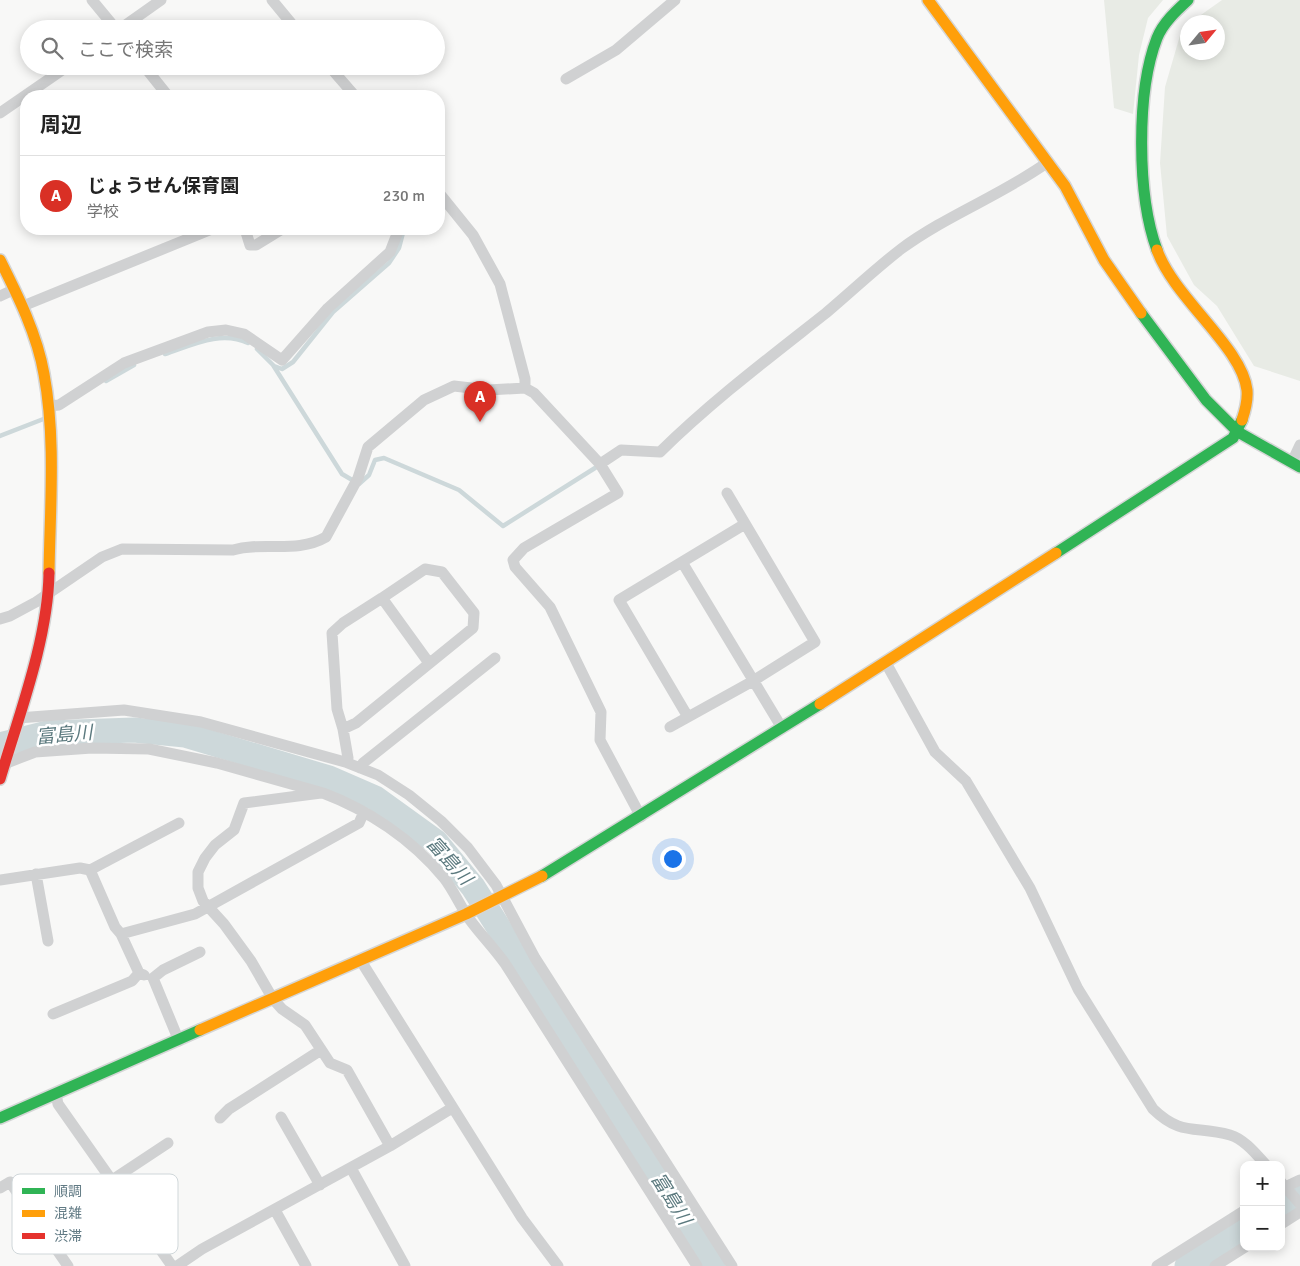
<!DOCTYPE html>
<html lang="ja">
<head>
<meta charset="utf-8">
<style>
  :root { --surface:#fff; --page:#f2f2f2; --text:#222; --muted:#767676; --line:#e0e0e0; --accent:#d93025 }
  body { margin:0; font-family:Signika,"Noto Sans JP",sans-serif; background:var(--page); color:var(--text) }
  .controls { position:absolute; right:15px; bottom:15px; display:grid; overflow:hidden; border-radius:10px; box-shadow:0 2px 12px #0003 }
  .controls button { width:45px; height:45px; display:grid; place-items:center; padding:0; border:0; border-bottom:1px solid var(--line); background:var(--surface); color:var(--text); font:25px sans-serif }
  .compass { position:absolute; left:1180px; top:15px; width:45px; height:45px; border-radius:50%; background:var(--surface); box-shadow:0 2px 12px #0003; rotate:61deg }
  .you { position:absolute; left:672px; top:858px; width:18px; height:18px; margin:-12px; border:4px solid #fff; border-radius:50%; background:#1a73e8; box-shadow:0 0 0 8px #1a73e833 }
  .badge { display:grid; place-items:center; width:32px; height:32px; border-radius:50%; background:var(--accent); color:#fff; font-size:16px; font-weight:700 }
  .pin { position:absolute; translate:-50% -41px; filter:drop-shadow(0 1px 2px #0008) }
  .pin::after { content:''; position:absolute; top:26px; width:18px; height:15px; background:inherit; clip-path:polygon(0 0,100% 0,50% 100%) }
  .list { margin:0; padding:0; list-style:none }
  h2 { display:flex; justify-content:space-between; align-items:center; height:65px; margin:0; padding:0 20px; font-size:21px }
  h2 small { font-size:16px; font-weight:400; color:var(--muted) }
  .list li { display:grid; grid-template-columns:32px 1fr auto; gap:15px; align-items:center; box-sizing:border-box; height:80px; padding:0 20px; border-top:1px solid var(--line) }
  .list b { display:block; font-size:19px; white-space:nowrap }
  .list p { margin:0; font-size:16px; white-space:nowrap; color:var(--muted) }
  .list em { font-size:16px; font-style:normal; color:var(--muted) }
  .icon { flex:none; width:28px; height:28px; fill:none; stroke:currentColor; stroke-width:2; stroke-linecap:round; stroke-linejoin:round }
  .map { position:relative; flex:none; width:1300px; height:1266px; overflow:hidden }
  .search { position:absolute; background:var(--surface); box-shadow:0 2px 12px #0003; left:20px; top:20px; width:425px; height:55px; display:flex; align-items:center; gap:12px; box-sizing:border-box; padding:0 18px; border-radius:28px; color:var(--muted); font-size:19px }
  .panel { position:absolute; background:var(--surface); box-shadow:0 2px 12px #0003; left:20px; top:90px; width:425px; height:145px; border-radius:20px }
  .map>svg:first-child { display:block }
  .green { fill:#e8ebe5 }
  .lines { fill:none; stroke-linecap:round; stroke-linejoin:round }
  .stream { stroke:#cdd8da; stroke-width:4.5 }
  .river { stroke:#cdd8da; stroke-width:25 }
  .fast-casing { stroke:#d5d6d6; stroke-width:14 }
  .slow-casing { stroke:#d5d6d6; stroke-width:14 }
  .jam-casing { stroke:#d5d6d6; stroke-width:14 }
  .street { stroke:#d0d1d2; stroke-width:11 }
  .fast { stroke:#30b455; stroke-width:11 }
  .slow { stroke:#ff9f0a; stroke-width:11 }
  .jam { stroke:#e5322d; stroke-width:11 }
  .labels { text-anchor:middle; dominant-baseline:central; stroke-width:5; stroke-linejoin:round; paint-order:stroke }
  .water-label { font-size:19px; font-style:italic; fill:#5b797e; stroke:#fff }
  .key { fill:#fff; stroke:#d0d7da; stroke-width:1 }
  .key-label { font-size:14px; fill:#617a84 }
</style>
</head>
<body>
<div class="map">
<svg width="1300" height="1266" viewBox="0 0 1300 1266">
  <rect width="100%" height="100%" fill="#f8f8f7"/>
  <path class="green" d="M1104,0H1163L1148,18L1139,55L1133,114L1114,108Z
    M1222,0H1300V381L1254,366L1217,306L1194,285L1167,236L1160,163L1165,87L1181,32L1187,25L1188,52H1218V22H1191Z"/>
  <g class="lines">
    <path class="stream" d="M257,349L273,365L342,474L359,484L369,475L375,460L384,458L459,490L503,526L595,468
      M165,354C192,345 221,330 248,343
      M274,366L282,369L293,362L333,312L389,263L399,248L404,229
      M106,381L134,365
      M0,436L46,418"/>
    <path class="river" d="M0,745L47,733L134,730L185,735L329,778L375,798L436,842L473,887L713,1266
      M1281,1206L1300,1194
      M1187,1266L1244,1230"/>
    <g class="fast-casing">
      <path id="fast" d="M1157,250C1137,196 1136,92 1157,38C1163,23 1176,11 1188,0
        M1141,313L1206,400L1238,432L1300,467
        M1056,553L1233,438L1242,420
        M542,876L820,704
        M0,1118L200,1030"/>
    </g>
    <g class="slow-casing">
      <path id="slow" d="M928,0L1065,186L1104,260L1141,313
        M1157,250C1174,298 1242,347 1247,390C1248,400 1245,411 1242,420
        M0,260C18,296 37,334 44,374C56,439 50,507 49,573
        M820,704L1056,553
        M200,1030L466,914L542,876"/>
    </g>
    <g class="jam-casing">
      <path id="jam" d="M0,779C19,715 48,639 49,573"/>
    </g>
    <path class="street" d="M92,0L116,29
      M272,0L296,29
      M120,29L161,0
      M144,66L168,96
      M329,66L355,96
      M566,79L616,50L675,0
      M0,113L68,66
      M439,193L473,235L500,284L525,379V388
      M245,229L250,245H256L282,229
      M0,296L15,289
      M23,306L212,229
      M49,406L59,405L124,363L208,332L226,330L244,334L282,360L328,308L390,252L397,234V229
      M1292,462L1300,445
      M600,464L621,450L660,452C712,401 769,358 826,313C851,292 875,269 901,249C947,215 1002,195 1048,162
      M682,562L782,728
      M0,619L10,616L36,602L102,557L122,549L233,550C263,541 297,554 326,537L358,478L368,447L424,400L454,386L488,390L525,388L534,393L600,464L618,493L524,548L513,560L515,567L550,607L601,712L600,740L641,817
      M886,663L935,752L966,781L1030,888L1078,989L1153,1109C1182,1137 1196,1125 1230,1135C1244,1139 1256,1154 1266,1165
      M688,717L619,600L745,524
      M18,718L124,710L201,722L345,762L378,775L409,795L441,821L468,848L496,885L535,958L732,1266
      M670,727L753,681L815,642L727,493
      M343,729L356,723L473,628L474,613L442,572L425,569L382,598
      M345,762L348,758L343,729L337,709L332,633L343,623L382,598L429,663
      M4,764L35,752L92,748L149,749L217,763L323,793C368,810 412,839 444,878C454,891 460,906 470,920C481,935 495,949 506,965L697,1266
      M360,768L363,763L495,658
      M321,793L244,803L234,830L215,845L205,858L198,872V888L203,901L224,924L251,961L273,999L282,1009L305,1025L330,1063L347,1070L390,1146
      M90,870L179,823
      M36,874L48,941
      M0,880L80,868L90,870L115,927L121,934L139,973
      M121,934L195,914L359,823L364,812
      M361,961L522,1218L558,1266
      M53,1014L132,981L139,973L144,975
      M179,1041L153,978L163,970L200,952
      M56,1094L58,1104L172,1266
      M281,1117L320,1185
      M220,1118L229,1109L321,1050
      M351,1168L405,1266
      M1281,1182L1300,1204
      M0,1188L10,1182L68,1266
      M1281,1189L1300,1180
      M275,1210L306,1266
      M1281,1224L1300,1212
      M41,1227L168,1143
      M177,1266L202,1249L390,1146L452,1108
      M1157,1266L1244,1211
      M1215,1266L1245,1247"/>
    <use href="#fast" class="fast"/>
    <use href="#slow" class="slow"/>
    <use href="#jam" class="jam"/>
  </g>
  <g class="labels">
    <g class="water-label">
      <text transform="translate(64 735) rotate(-5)">富島川</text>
      <text transform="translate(449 861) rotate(48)">富島川</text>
      <text transform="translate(671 1199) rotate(58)">富島川</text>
    </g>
  </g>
  <rect x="12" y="1174" width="166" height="80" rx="8" class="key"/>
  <rect x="22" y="1188" width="23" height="6" fill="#30b455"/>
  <rect x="22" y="1210" width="23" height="7" fill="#ff9f0a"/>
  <rect x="22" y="1233" width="23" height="6" fill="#e5322d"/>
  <g class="key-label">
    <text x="54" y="1196">順調</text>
    <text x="54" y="1218">混雑</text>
    <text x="54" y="1241">渋滞</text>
  </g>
</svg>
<div class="controls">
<button>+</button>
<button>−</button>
</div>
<svg class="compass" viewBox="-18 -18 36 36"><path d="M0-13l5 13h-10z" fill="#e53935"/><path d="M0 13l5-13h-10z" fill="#767676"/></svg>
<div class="you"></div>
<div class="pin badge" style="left:480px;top:422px">A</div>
<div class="search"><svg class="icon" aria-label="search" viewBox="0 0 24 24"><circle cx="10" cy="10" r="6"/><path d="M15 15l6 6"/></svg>ここで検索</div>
<section class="panel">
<h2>周辺<small></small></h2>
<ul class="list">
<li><span class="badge">A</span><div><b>じょうせん保育園</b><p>学校</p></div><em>230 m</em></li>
</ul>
</section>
</div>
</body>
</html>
